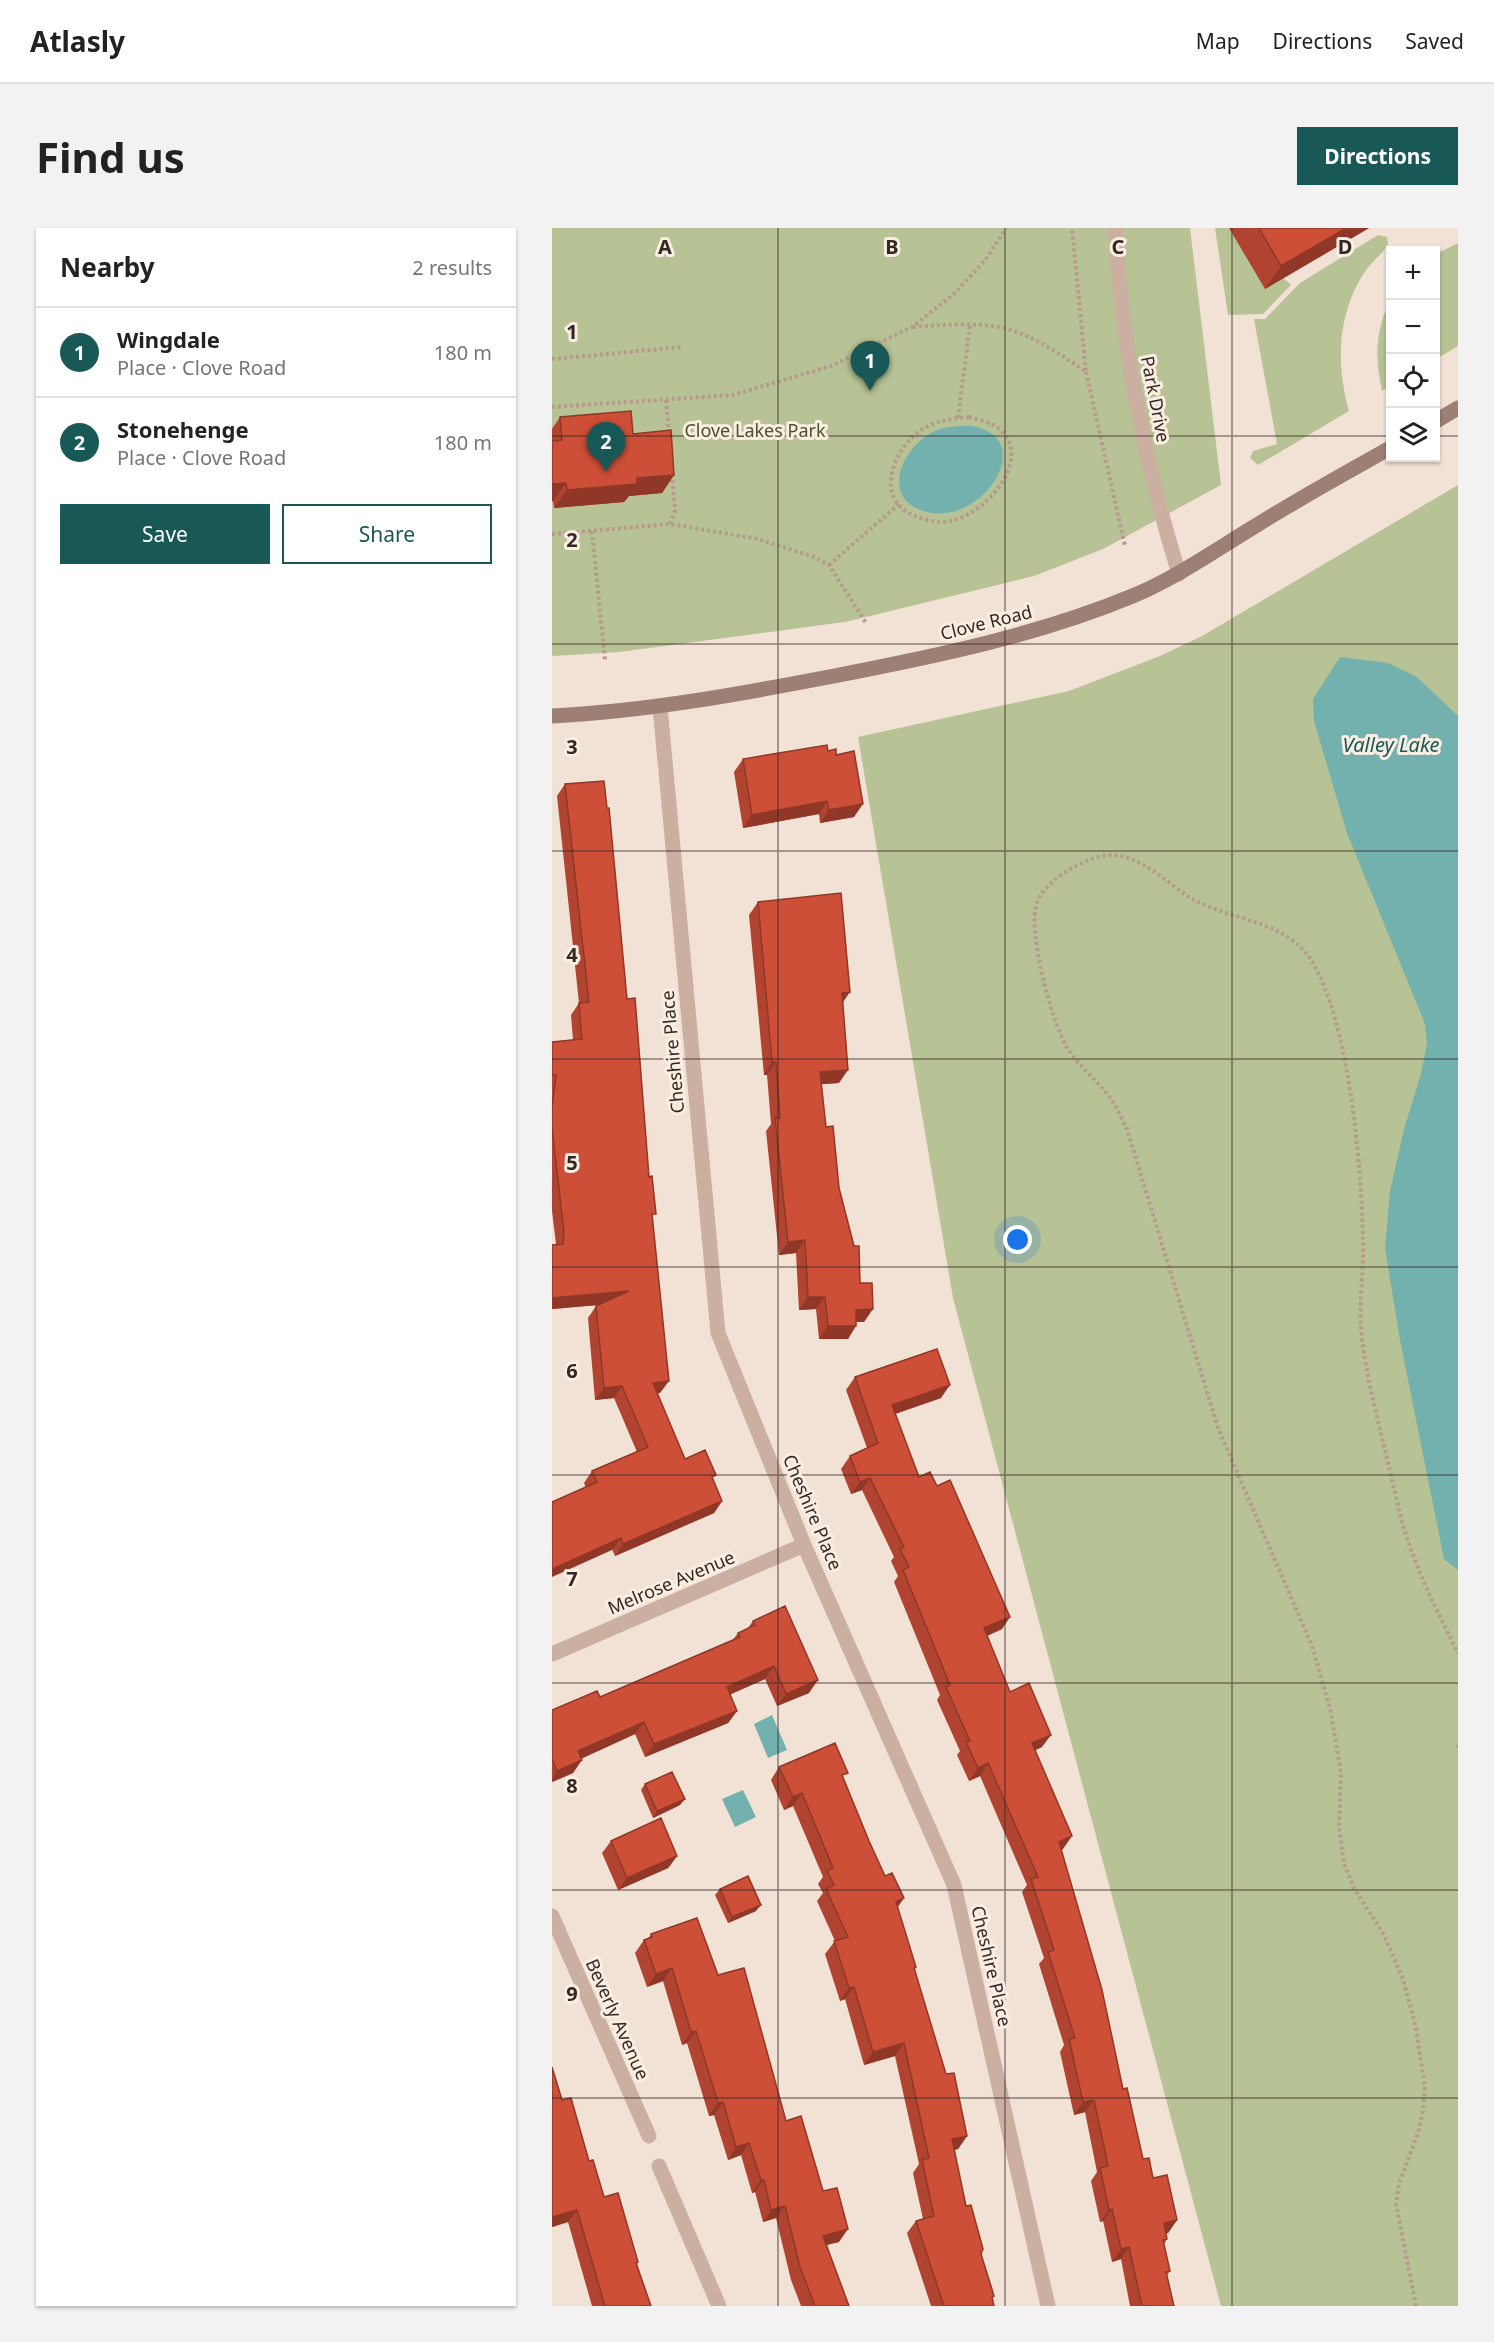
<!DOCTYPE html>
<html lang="en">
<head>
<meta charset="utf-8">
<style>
  :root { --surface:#fff; --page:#f2f2f2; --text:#222; --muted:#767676; --line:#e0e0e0; --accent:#185856 }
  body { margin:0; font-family:"Noto Sans",sans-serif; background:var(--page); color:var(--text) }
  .controls { position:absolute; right:18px; top:18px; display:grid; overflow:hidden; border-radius:0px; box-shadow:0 2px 4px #0004 }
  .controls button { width:54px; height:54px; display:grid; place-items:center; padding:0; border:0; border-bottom:2px solid var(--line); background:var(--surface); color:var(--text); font:30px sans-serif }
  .you { position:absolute; left:466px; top:1012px; width:21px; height:21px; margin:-15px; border:4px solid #fff; border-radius:50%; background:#1a73e8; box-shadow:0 0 0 9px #1a73e833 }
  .badge { display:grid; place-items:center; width:39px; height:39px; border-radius:50%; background:var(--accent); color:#fff; font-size:20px; font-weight:700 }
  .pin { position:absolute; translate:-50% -50px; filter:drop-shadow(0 2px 3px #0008) }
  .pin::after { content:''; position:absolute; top:32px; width:21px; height:18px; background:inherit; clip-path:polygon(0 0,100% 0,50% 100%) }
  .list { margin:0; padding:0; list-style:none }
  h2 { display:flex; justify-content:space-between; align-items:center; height:78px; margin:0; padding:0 24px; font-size:26px }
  h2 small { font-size:20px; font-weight:400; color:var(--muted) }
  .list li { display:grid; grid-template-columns:39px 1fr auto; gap:18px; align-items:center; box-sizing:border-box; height:90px; padding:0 24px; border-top:2px solid var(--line) }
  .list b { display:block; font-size:22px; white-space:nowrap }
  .list p { margin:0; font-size:20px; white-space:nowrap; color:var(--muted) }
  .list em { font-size:20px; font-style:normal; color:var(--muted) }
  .actions { display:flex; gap:12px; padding:18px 24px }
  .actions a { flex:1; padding:14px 0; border:2px solid var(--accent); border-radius:0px; text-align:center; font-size:21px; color:var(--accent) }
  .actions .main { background:var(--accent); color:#fff }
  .icon { flex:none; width:33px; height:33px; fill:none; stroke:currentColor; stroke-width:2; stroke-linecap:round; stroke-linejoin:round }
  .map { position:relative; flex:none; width:906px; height:2078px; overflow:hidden; border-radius:0px }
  header { display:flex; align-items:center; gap:36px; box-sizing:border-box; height:84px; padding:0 30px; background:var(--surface); border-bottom:2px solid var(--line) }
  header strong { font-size:28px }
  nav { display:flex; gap:33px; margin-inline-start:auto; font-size:21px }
  .intro { display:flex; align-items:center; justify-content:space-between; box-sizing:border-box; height:144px; padding:0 36px }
  h1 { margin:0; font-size:42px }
  .button { padding:15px 27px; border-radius:0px; background:var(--accent); color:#fff; font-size:21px; font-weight:700 }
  main { display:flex; gap:36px; padding:0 36px }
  aside { flex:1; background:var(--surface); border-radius:0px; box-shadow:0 2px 4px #0004 }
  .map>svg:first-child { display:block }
  .green { fill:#b7c295 }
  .water { fill:#73b1ae }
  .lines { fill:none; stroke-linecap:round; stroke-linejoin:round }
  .path { stroke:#b69a8c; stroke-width:4; stroke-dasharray:3 3; stroke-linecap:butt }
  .lane { stroke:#cbb0a1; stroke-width:15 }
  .street { stroke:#cbb0a1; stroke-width:15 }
  .secondary { stroke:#9e7f73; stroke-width:15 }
  .wall { fill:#b14430 }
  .shaded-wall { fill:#903727 }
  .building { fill:#ce4f38; stroke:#903727; stroke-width:1.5 }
  .grid { fill:none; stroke:#342825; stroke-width:1.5; stroke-opacity:0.55 }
  .labels { text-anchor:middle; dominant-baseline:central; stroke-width:6; stroke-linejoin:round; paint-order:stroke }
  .street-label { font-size:18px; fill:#342825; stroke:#faede2 }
  .park-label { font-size:18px; fill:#485427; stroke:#faede2 }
  .water-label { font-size:20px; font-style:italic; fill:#185856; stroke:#faede2 }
  .grid-label { font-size:20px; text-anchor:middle; font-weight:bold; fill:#342825; stroke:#faede2; stroke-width:6; stroke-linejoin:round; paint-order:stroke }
</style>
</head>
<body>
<header>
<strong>Atlasly</strong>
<nav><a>Map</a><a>Directions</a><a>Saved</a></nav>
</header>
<div class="intro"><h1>Find us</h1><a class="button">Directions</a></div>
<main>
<aside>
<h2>Nearby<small>2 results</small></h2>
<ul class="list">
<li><span class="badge">1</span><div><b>Wingdale</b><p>Place · Clove Road</p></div><em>180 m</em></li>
<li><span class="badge">2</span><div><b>Stonehenge</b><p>Place · Clove Road</p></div><em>180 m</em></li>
</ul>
<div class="actions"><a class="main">Save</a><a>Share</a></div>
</aside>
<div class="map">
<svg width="906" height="2078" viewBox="0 0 906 2078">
  <rect width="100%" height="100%" fill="#f2e2d6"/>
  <path class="green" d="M0,0H638L669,257L551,321L482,348L293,394L67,424L0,428Z
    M663,0H677L739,57L711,86L676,87Z
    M826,7L835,9L836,16C830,27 819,34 812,45C785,86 784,137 797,183L706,237L698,230L701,223L725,216L702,91H713L748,55Z
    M906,15V118L884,131V26Z
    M838,73V158L830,163C823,131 823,102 838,73Z
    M906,257V2078H669L401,1070L306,509L517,463L608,428L650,408Z"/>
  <path class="water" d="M419,198C488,209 432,298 375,284C326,272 350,218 383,203C395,198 407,198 419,198Z
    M788,429L836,435L865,449L906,488V1342L892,1331L848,1112L833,1020L838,963L852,901L869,846L875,815L873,796L795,605L762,493L761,471Z
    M220,1487L235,1522L216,1530L202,1496Z
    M191,1562L204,1589L183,1599L170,1571Z"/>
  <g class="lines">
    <path class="path" d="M361,99C391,97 433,93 462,103C488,112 511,128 534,144L520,0
      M0,131L131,119
      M534,144L573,318
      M114,172L117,207
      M0,179L181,167L279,138L360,99L402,66L434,31L454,0
      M417,189C427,192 439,194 447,201C482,231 435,283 403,292C390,296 375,293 363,288C321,271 341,221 369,202C384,193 400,190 417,189Z
      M406,190L418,97
      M118,296L123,283L120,244
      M40,303L53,432
      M0,306L118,296L206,311L262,329L277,337L314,395
      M277,337L347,276
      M905,1520L906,1517
      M864,2078L844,1976L847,1956L866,1905L871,1882L873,1860L864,1800L851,1751L831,1705L803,1662L792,1636L787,1598L789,1545L778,1480L760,1418L666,1200L575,901C570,892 566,881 560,872C546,853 526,838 514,818C499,791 475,702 485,674C493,654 521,638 540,631C578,616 607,649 637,669C674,692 730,691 757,729C797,787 810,942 811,1014C812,1046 806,1077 810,1111C815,1151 826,1192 835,1231C842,1258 847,1287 856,1313C869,1352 888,1389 906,1425"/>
    <path class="lane" d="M563,0C570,119 592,233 627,346"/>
    <path class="street" d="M108,479L166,1105L252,1317L402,1657L496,2078
      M0,1426L252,1317
      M0,1688L97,1908
      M107,1938L167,2078"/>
    <path class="secondary" d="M884,193L906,180
      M0,488C96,483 188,466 282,448C385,428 487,407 583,367C627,348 665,321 705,297C748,270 794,245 838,220"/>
  </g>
  <path class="wall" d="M677,0H817L713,61Z
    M8,189L81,206L122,247L110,265L77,268L72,274L2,280L1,273H0V201Z
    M276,523L284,527L302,589L268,595L267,586L191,600L182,544L191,531Z
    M13,556L75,771L100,991L108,1165H105L133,1231L161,1252L170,1273L162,1285L63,1328L32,1255L40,1243L85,1224L62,1170L43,1172L36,1090L44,1078L46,1077L0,1081V1017L4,1016L0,983V814L21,812L19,787L27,775L5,568Z
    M206,674L291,775L287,855L269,856L274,899L308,1055L312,1094H304L296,1111H267L264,1081L247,1082L244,1025L227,1027L214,903L219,896L215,847H212L197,687Z
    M303,1149L389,1170L343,1186L367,1249L450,1401L435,1408L458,1464L490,1519L483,1522L511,1621L509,1622L571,1861L591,1931L625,1992L616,2005H614L615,2011L612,2016L618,2043L615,2047L622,2078H578L569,2031L560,2034L551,1993L548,1994L539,1953L545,1944L533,1884L522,1887L508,1824L512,1817L487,1736L492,1730L470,1664L475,1657L428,1548L417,1553L405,1527L408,1523L385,1472L388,1467L342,1354L346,1348L339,1333L342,1329L310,1262L299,1266L289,1241L298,1228L315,1220L294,1162Z
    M201,1393L257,1465L225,1478L213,1451L178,1466L185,1483L176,1495L93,1529L83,1506L30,1530L21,1545L0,1554V1482L48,1469L180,1413L186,1405L196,1400Z
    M227,1539L291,1551L345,1679L364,1739L363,1742L394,1846L415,1908L406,1921L402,1922L414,1978L442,2068L440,2071L442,2078H379L355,2005L364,1993L371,1991L361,1945L367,1936L343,1828L312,1837L293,1771L288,1773L273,1726L283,1713L265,1673L271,1665L266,1656L271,1649L241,1578L232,1582L219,1552Z
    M93,1556L128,1577L101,1590L89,1562Z
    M59,1613L125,1628L116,1640L66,1662L50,1625Z
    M168,1661L204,1683L176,1695L163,1667Z
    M99,1706L166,1747L234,1893L271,1963L287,2014L274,2017L297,2078H249L239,2052L224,1990L211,1994L203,1964L200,1965L189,1927L176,1932L162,1887L157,1888L135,1815L130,1817L111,1753L95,1759L83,1725L92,1712L96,1711Z
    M0,1839L10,1872L52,1969L86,2034L85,2036L99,2078H40L16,1994L0,1999Z"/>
  <path class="shaded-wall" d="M794,0H817L713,61L729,38Z
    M122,247L110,265L77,268L72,274L2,280L15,262L85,250Z
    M14,255L1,273H0V256Z
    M275,573L267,586L191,600L200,587Z
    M311,576L302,589L268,595L277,582Z
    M298,764L289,777L290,765Z
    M220,834H224L215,847H212Z
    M296,842L287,855L259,857L268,844Z
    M253,1012L244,1025L227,1027L236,1014Z
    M77,1063L68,1075L0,1081V1070Z
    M256,1069H273L264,1081L247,1082Z
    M321,1081L312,1094H295L304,1082Z
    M276,1098H304L296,1111H267Z
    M117,1153L108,1165L93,1167L101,1155Z
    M398,1157L389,1170L331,1190L340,1177Z
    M70,1158L62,1170L43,1172L52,1160Z
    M318,1250L310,1262L299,1266L308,1254Z
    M170,1273L162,1285L63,1328L71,1316Z
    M69,1310L60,1322L0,1349V1341Z
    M458,1389L450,1401L423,1413L432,1400Z
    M222,1438L213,1451L166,1472L175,1459Z
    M266,1452L257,1465L225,1478L234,1466Z
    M185,1483L176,1495L93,1529L102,1516Z
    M92,1494L83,1506L18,1536L26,1523Z
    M499,1507L490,1519L471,1528L480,1515Z
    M30,1532L21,1545L0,1554V1551L5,1543Z
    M436,1535L428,1548L417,1553L426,1540Z
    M250,1565L241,1578L232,1582L241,1569Z
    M133,1571L128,1577L101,1590L105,1583Z
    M520,1608L511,1621L498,1627L507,1614Z
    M125,1628L116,1640L66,1662L75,1650Z
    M352,1670L343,1683L344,1674Z
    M209,1677L204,1683L176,1695L180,1689Z
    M120,1740L111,1753L95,1759L104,1746Z
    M302,1759L293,1771L288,1773L297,1760Z
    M144,1803L135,1815L130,1817L139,1804Z
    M352,1815L343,1828L312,1837L321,1824Z
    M542,1872L533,1884L522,1887L531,1874Z
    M171,1874L162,1887L157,1888L166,1875Z
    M415,1908L406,1921L391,1924L400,1911Z
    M197,1915L189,1927L176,1932L184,1919Z
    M209,1952H212L203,1964L200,1965Z
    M233,1978L224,1990L211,1994L219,1982Z
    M560,1981L551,1993L548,1994L557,1982Z
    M25,1982L16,1994L0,1999V1989Z
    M625,1992L616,2005L603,2008L612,1995Z
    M296,2001L287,2014L262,2020L271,2008Z
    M577,2019L569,2031L560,2034L569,2021Z"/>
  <path class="building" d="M707,0H794L729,38Z
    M79,183L81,206L119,202L122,247L85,250V256L15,262L14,255L0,256V213L10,212L8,189Z
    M275,517L276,523L284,521V527L302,523L311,576L277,582L275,573L200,587L191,531Z
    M52,553L55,580H57L75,771L83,770L97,949L100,948L104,986H100L117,1153L101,1155L133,1231L153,1222L164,1247L160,1249L170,1273L71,1316L69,1310L0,1341V1274L45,1254L40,1243L96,1219L70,1158L52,1160L44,1078L77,1063L0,1070V1017L11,1016L12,1004L0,900V880L4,847H0V814L30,811L27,775L37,774L13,556Z
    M289,665L298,764L290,765L296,842L268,844L274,899L281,898L287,960L302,1018H307L308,1055H320L321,1081L304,1082V1098H276L273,1069H256L253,1012L236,1014L223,890H228L224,834H220L206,674Z
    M385,1121L398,1157L340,1177L367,1249L378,1244L385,1258L398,1252L458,1389L432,1400L458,1464L477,1455L499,1507L480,1515L520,1608L507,1614L550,1762L571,1861L575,1860L591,1931L597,1930L601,1950L615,1947L625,1992L612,1995L615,2011L611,2012L618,2043L614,2044L622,2078H590L577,2019L569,2021L560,1981L557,1982L548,1940L556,1938L542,1872L531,1874L517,1811L523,1810L496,1724L502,1722L479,1651L486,1649L436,1535L426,1540L414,1514L418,1513L394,1459L398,1457L351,1342L357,1339L348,1321L352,1319L318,1250L308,1254L298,1228L326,1215L303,1149Z
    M233,1378L266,1452L234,1466L222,1438L175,1459L185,1483L102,1516L92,1494L26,1523L30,1532L5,1543L0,1531V1482L45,1463L48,1469L188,1409L186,1405L203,1397L201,1393Z
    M283,1515L296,1545L290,1547L317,1613L333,1648L340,1645L352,1670L344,1674L364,1739L362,1740L394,1846L402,1845L415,1908L400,1911L414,1978L419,1977L431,2021L429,2026L442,2068L440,2069L442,2078H392L364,1993L382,1988L370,1932L377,1930L352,1815L321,1824L302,1759L297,1760L282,1713L296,1709L274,1661L282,1657L275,1643L281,1640L250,1565L241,1569L227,1539Z
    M120,1544L133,1571L105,1583L93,1556Z
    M109,1590L125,1628L75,1650L59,1613Z
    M196,1648L209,1677L180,1689L168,1661Z
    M145,1690L166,1747L192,1740L234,1893L249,1888L271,1963L285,1960L296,2001L271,2008L297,2078H263L248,2039L233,1978L219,1982L212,1952H209L197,1915L184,1919L171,1874L166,1875L144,1803L139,1804L120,1740L104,1746L92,1712L100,1709L99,1706Z
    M0,1839L10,1872L19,1870L37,1933L41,1932L52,1969L66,1965L86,2034L84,2035L99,2078H53L25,1982L0,1989Z"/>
  <path class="grid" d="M226,0V2078M453,0V2078M680,0V2078M0,208H838M884,208H906M0,416H906M0,623H906M0,831H906M0,1039H906M0,1247H906M0,1455H906M0,1662H906M0,1870H906"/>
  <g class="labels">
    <g class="street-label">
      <text transform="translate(604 171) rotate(79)">Park Drive</text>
      <text transform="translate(434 394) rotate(-14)">Clove Road</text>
      <text transform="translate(120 824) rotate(-95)">Cheshire Place</text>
      <text transform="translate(261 1284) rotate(67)">Cheshire Place</text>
      <text transform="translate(119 1354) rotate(-23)">Melrose Avenue</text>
      <text transform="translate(440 1738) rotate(77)">Cheshire Place</text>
      <text transform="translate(66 1791) rotate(66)">Beverly Avenue</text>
    </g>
    <g class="park-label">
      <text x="203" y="202">Clove Lakes Park</text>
    </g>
    <g class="water-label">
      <text x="839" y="516">Valley Lake</text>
    </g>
  </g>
  <g class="grid-label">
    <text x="113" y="26">A</text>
    <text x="340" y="26">B</text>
    <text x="566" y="26">C</text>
    <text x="793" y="26">D</text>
    <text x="20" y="111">1</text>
    <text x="20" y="319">2</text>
    <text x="20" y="526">3</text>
    <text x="20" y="734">4</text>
    <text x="20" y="942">5</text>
    <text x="20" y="1150">6</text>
    <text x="20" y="1358">7</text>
    <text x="20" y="1565">8</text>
    <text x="20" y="1773">9</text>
  </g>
</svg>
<div class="controls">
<button>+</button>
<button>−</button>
<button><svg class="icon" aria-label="locate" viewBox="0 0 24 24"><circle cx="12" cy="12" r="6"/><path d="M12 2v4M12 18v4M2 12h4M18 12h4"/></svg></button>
<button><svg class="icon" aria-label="layers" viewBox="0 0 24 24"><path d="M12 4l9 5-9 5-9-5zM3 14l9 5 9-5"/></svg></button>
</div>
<div class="you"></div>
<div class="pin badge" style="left:318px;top:163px">1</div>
<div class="pin badge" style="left:54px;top:244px">2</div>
</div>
</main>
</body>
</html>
